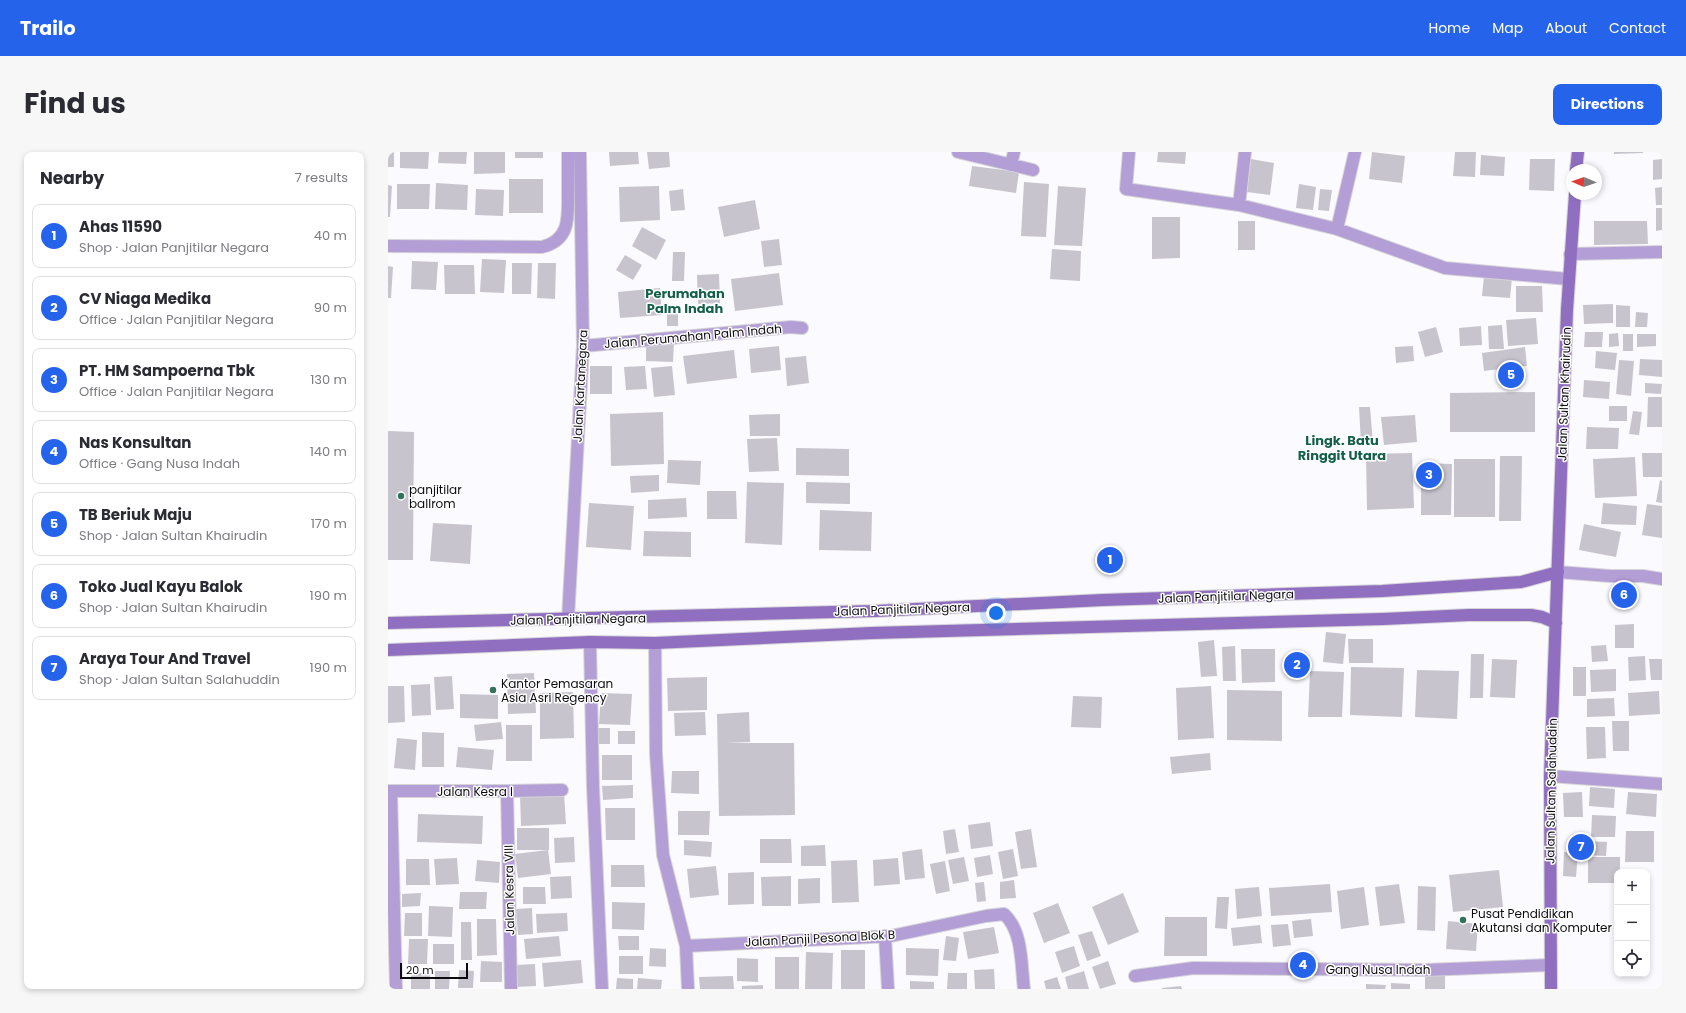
<!DOCTYPE html>
<html lang="en">
<head>
<meta charset="utf-8">
<style>
  :root { --surface:#fff; --page:#f7f7f7; --text:#2b2b33; --muted:#7c7c81; --line:#e1e1e2; --accent:#2563eb }
  body { margin:0; font-family:Poppins,sans-serif; background:var(--page); color:var(--text) }
  .controls { position:absolute; right:12px; bottom:12px; display:grid; overflow:hidden; border-radius:8px; box-shadow:0 2px 6px #0003 }
  .controls button { width:36px; height:36px; display:grid; place-items:center; padding:0; border:0; border-bottom:1px solid var(--line); background:var(--surface); color:var(--text); font:20px sans-serif }
  .compass { position:absolute; left:1178px; top:12px; width:36px; height:36px; border-radius:50%; background:var(--surface); box-shadow:0 2px 6px #0003; rotate:272deg }
  .scale { position:absolute; left:12px; bottom:10px; width:68px; box-sizing:border-box; padding-left:4px; border:2px solid #0c0b0e; border-top:0; font-size:11px; line-height:14px; white-space:nowrap; color:#0c0b0e; -webkit-text-stroke:3px #fff; paint-order:stroke }
  .you { position:absolute; left:608px; top:461px; width:14px; height:14px; margin:-10px; border:3px solid #fff; border-radius:50%; background:#1a73e8; box-shadow:0 0 0 6px #1a73e833 }
  .badge { display:grid; place-items:center; width:26px; height:26px; border-radius:50%; background:var(--accent); color:#fff; font-size:13px; font-weight:700 }
  .pin { position:absolute; translate:-50% -50%; border:2px solid #fff; box-shadow:0 1px 4px #0006 }
  .list { margin:0; padding:0; list-style:none }
  h2 { display:flex; justify-content:space-between; align-items:center; height:52px; margin:0; padding:0 16px; font-size:17px }
  h2 small { font-size:13px; font-weight:400; color:var(--muted) }
  .list li { display:grid; grid-template-columns:26px 1fr auto; gap:12px; align-items:center; box-sizing:border-box; height:64px; margin:0 8px 8px; padding:0 8px; border:1px solid var(--line); border-radius:8px }
  .list b { display:block; font-size:15px; white-space:nowrap }
  .list p { margin:0; font-size:13px; white-space:nowrap; color:var(--muted) }
  .list em { font-size:13px; font-style:normal; color:var(--muted) }
  .icon { flex:none; width:22px; height:22px; fill:none; stroke:currentColor; stroke-width:2; stroke-linecap:round; stroke-linejoin:round }
  .map { position:relative; flex:none; width:1274px; height:837px; overflow:hidden; border-radius:8px }
  header { display:flex; align-items:center; gap:24px; box-sizing:border-box; height:56px; padding:0 20px; background:var(--accent); color:#fff }
  header strong { font-size:19px }
  nav { display:flex; gap:22px; margin-inline-start:auto; font-size:14px }
  .intro { display:flex; align-items:center; justify-content:space-between; box-sizing:border-box; height:96px; padding:0 24px }
  h1 { margin:0; font-size:28px }
  .button { padding:10px 18px; border-radius:8px; background:var(--accent); color:#fff; font-size:14px; font-weight:700 }
  main { display:flex; gap:24px; padding:0 24px }
  aside { flex:1; background:var(--surface); border-radius:8px; box-shadow:0 2px 6px #0003 }
  .map>svg:first-child { display:block }
  .building { fill:#c7c4ce }
  .lines { fill:none; stroke-linecap:round; stroke-linejoin:round }
  .minor-casing { stroke:#d5d4d8; stroke-width:14 }
  .secondary-casing { stroke:#d5d4d8; stroke-width:14 }
  .minor { stroke:#b39ed5; stroke-width:12 }
  .secondary { stroke:#906fc0; stroke-width:12 }
  .poi-dot { fill:#35725e; stroke:#fff; stroke-width:1.5 }
  .labels { text-anchor:middle; dominant-baseline:central; stroke-width:3; stroke-linejoin:round; paint-order:stroke }
  .street-label { font-size:12px; fill:#0c0b0e; stroke:#fff }
  .poi-label { font-size:12px; fill:#0c0b0e; stroke:#fff; text-anchor:start }
  .neighbourhood-label { font-size:13px; font-weight:bold; fill:#135f4a; stroke:#fff }
</style>
</head>
<body>
<header>
<strong>Trailo</strong>
<nav><a>Home</a><a>Map</a><a>About</a><a>Contact</a></nav>
</header>
<div class="intro"><h1>Find us</h1><a class="button">Directions</a></div>
<main>
<aside>
<h2>Nearby<small>7 results</small></h2>
<ul class="list">
<li><span class="badge">1</span><div><b>Ahas 11590</b><p>Shop · Jalan Panjitilar Negara</p></div><em>40 m</em></li>
<li><span class="badge">2</span><div><b>CV Niaga Medika</b><p>Office · Jalan Panjitilar Negara</p></div><em>90 m</em></li>
<li><span class="badge">3</span><div><b>PT. HM Sampoerna Tbk</b><p>Office · Jalan Panjitilar Negara</p></div><em>130 m</em></li>
<li><span class="badge">4</span><div><b>Nas Konsultan</b><p>Office · Gang Nusa Indah</p></div><em>140 m</em></li>
<li><span class="badge">5</span><div><b>TB Beriuk Maju</b><p>Shop · Jalan Sultan Khairudin</p></div><em>170 m</em></li>
<li><span class="badge">6</span><div><b>Toko Jual Kayu Balok</b><p>Shop · Jalan Sultan Khairudin</p></div><em>190 m</em></li>
<li><span class="badge">7</span><div><b>Araya Tour And Travel</b><p>Shop · Jalan Sultan Salahuddin</p></div><em>190 m</em></li>
</ul>
</aside>
<div class="map">
<svg width="1274" height="837" viewBox="0 0 1274 837">
  <rect width="100%" height="100%" fill="#fbfafe"/>
  <path class="building" d="M0,0H6V15H0Z
    M12,0H41L40,17L12,16Z
    M51,0H79L78,12L50,11Z
    M86,0H117V21L86,22Z
    M127,0H155V6H127Z
    M221,0H250L251,12L222,14Z
    M259,0H281L282,15L261,17Z
    M770,0H798L797,12L769,10Z
    M984,0L1017,4L1014,31L981,27Z
    M1067,0H1088L1087,25L1065,24Z
    M1226,0H1255V1L1226,2Z
    M1093,3L1117,5L1116,24L1092,23Z
    M863,7L886,11L882,43L859,40Z
    M1142,7H1167L1166,39L1141,38Z
    M1274,7V27L1265,28V8Z
    M584,14L631,20L628,41L581,34Z
    M121,27H155V61H121Z
    M636,30L661,32L658,85L633,84Z
    M48,31L80,33L79,58L47,57Z
    M9,32H42L41,57H9Z
    M911,32L928,35L925,58L908,56Z
    M0,33L4,34L2,65H0Z
    M271,34L272,68L232,70L231,35Z
    M670,34L698,36L694,94L666,93Z
    M1274,35V53H1268L1267,36Z
    M88,37L116,38L115,64L87,63Z
    M295,37L297,58L283,59L281,39Z
    M932,37L944,38L941,59L930,58Z
    M367,48L372,77L336,85L330,55Z
    M1268,56H1274V78L1268,79Z
    M764,65H792V106L764,107Z
    M850,69H867V98H850Z
    M1206,69H1259L1260,92L1206,93Z
    M254,75L278,88L268,108L244,94Z
    M391,87L394,113L376,115L373,89Z
    M664,97L693,99L692,129L662,127Z
    M285,100H297L296,129H284Z
    M237,103L254,113L245,128L228,118Z
    M94,107L118,108L116,141L92,140Z
    M24,109L50,110L48,138L23,137Z
    M124,111H144L143,142H124Z
    M150,111H168L167,147L149,146Z
    M56,113H86L87,142H57Z
    M0,114L5,115L3,146H0Z
    M391,121L395,153L347,159L343,127Z
    M331,122L332,151L310,152L309,123Z
    M1096,124L1124,126L1122,146L1094,144Z
    M1128,134H1154L1155,160H1128Z
    M272,136L274,163L232,166L230,140Z
    M1225,152V171L1196,172L1195,153Z
    M279,153H290V174H279Z
    M1228,153L1242,154V175H1228Z
    M1248,160L1260,161L1259,175H1247Z
    M1148,166L1150,192L1120,194L1118,168Z
    M1114,173L1116,197H1101L1100,174Z
    M1093,174L1094,193L1072,194L1071,176Z
    M1048,175L1055,200L1037,205L1030,180Z
    M1197,180H1215L1214,195H1196Z
    M1230,181L1231,194L1221,195V182Z
    M1235,182H1245V199H1235Z
    M1249,182H1268V194L1249,195Z
    M258,189L286,190L285,210L258,209Z
    M391,194L393,218L363,221L361,197Z
    M1025,194L1026,209L1008,211L1007,195Z
    M1137,195L1139,214L1096,219L1094,201Z
    M346,198L349,226L299,232L295,204Z
    M1208,199L1229,201L1227,218L1207,216Z
    M418,204L421,231L399,234L397,206Z
    M1252,207L1274,208V225L1251,223Z
    M1231,208L1246,209L1243,244L1228,242Z
    M202,214H224V242H202Z
    M257,214L259,237L238,238L236,215Z
    M284,214L287,243L266,245L263,216Z
    M1196,228L1222,230L1221,247L1195,245Z
    M1257,231L1274,232L1273,242L1257,241Z
    M1147,240V280H1062V241Z
    M1260,245H1274V275H1259Z
    M1221,254H1239V269H1221Z
    M971,255H982L985,292H973Z
    M1245,259L1254,260L1251,283L1241,282Z
    M275,260L276,312L223,314L222,262Z
    M392,262V284H362L361,263Z
    M1027,263L1029,290L996,293L993,265Z
    M1199,275L1231,276L1230,297H1198Z
    M0,279L26,280L25,408H0Z
    M389,286L391,319L361,320L359,287Z
    M408,296L461,297V324L408,323Z
    M1024,301L1026,356L979,358L978,302Z
    M1254,301H1274V325H1255Z
    M1112,304H1134L1133,369H1111Z
    M1247,305L1249,344L1207,346L1205,307Z
    M1066,307H1107V365H1066Z
    M280,308L313,309L312,333L279,331Z
    M1033,311L1064,312L1063,363H1033Z
    M271,323V339L243,341L242,324Z
    M1272,328L1274,329V351L1268,350Z
    M359,330L396,331L394,393L357,391Z
    M418,330L462,331V352L418,351Z
    M319,339H348L349,367H319Z
    M298,346L299,365L260,367V348Z
    M201,351L246,354L243,398L198,395Z
    M1215,351L1249,354L1248,373L1213,372Z
    M1259,352L1274,354V386L1254,383Z
    M432,358L484,360L483,399L431,398Z
    M45,371L84,373L82,412L42,409Z
    M1196,372L1233,380L1228,405L1191,398Z
    M256,379L303,380V405L255,404Z
    M1246,472V496H1227V473Z
    M938,480L958,482L955,512L935,510Z
    M960,487H985V511H961Z
    M826,488L829,524L813,525L810,490Z
    M1218,493L1220,509L1204,510L1203,494Z
    M847,494L848,529H835L834,495Z
    M853,497H887V530L854,531Z
    M1083,502H1096L1095,546H1082Z
    M1257,504L1258,528L1241,529L1240,505Z
    M1104,507L1129,508L1127,546L1102,545Z
    M1261,507H1274V528H1263Z
    M963,515L1016,516L1014,565L962,563Z
    M1185,515H1198V544H1185Z
    M1228,517V539L1203,540L1202,518Z
    M1029,518L1071,519L1069,567L1027,565Z
    M922,519L956,520L954,565H920Z
    M146,521L148,561L120,562L119,522Z
    M64,524L66,557L48,558L46,525Z
    M319,525V558L280,559L279,526Z
    M42,532L43,563L24,564L23,533Z
    M0,534H16L17,570L0,571Z
    M823,534L826,586L790,588L788,536Z
    M839,538L894,539V589L839,588Z
    M1271,539L1272,562L1241,564L1240,541Z
    M185,540L186,586L152,587V541Z
    M213,541L244,542L242,573L211,572Z
    M72,542L110,543V567L72,566Z
    M685,544L714,545L713,576L683,575Z
    M1226,546L1227,564L1199,565V547Z
    M317,560L318,583L287,584L286,561Z
    M361,560L362,590L338,591H406L407,663L331,664L329,562Z
    M1224,569H1241V599H1225Z
    M113,570L115,587L88,589L86,573Z
    M118,573H144V609H118Z
    M1198,575H1217L1218,606L1199,607Z
    M210,576H222V592H210Z
    M230,579H247V592H230Z
    M34,580L56,581V615H34Z
    M9,586L29,588L27,618L6,616Z
    M70,595L106,598L104,618L68,615Z
    M822,601L823,618L784,622L782,605Z
    M214,603H244V628H214Z
    M284,619H311V642L283,641Z
    M245,633V646L215,648L214,634Z
    M1202,635L1227,637L1226,656L1201,654Z
    M1194,640L1195,665H1176L1175,641Z
    M1240,640L1269,642L1268,665L1238,662Z
    M176,641L178,672L133,674L132,643Z
    M217,656H247V688H218Z
    M290,659H322L321,683H290Z
    M30,662L95,664L94,692L29,690Z
    M1204,663L1228,664L1227,685H1203Z
    M602,670L605,694L583,697L580,673Z
    M129,676H161V698H129Z
    M567,677L571,700L558,702L555,679Z
    M643,677L649,715L633,717L627,680Z
    M1238,679H1266V710H1237Z
    M186,685L187,710L167,711L166,686Z
    M372,687H403L404,711H372Z
    M296,688L324,690L323,705L296,703Z
    M1196,689L1219,690L1218,704L1195,703Z
    M437,693L438,714H413V694Z
    M534,697L537,726L517,728L514,700Z
    M625,697L630,724L615,727L610,700Z
    M160,698L163,722L130,726L127,702Z
    M1176,700L1190,701L1188,725L1175,724Z
    M602,703L605,722L589,725L586,706Z
    M576,705L581,729L565,732L560,708Z
    M1200,705H1232V720H1229V731H1200Z
    M69,706L71,732L48,733L46,707Z
    M510,706L512,732L486,734L485,708Z
    M18,707H41L42,733H18Z
    M89,708L112,710L111,731L87,729Z
    M469,708L471,750L444,751L443,709Z
    M557,709L562,739L548,742L542,712Z
    M223,713H256L257,735H223Z
    M328,714L331,743L302,746L299,717Z
    M1111,718L1115,755L1065,760L1061,723Z
    M366,720V752L340,753V721Z
    M183,724L184,746L163,747L162,725Z
    M403,724V754H374L373,725Z
    M432,726V751L410,752V727Z
    M626,728L628,746L612,747V730Z
    M596,730L598,749L589,750L587,731Z
    M942,732L944,760L883,764L881,736Z
    M1011,732L1017,771L992,774L987,735Z
    M1030,734L1048,735L1047,779L1029,778Z
    M135,735H157L158,752H135Z
    M871,735L874,764L849,767L847,737Z
    M976,735L981,773L953,777L949,739Z
    M72,740H99L98,757H71Z
    M33,741L32,754L14,755V742Z
    M735,741L751,780L720,793L704,755Z
    M829,745H841L839,777L827,776Z
    M224,750L257,751L256,778L224,777Z
    M670,751L682,781L656,791L645,761Z
    M41,754L65,755L64,785L40,784Z
    M144,756L145,782L130,783L128,757Z
    M17,761H34V784H16Z
    M179,761L180,779L149,781L148,762Z
    M777,765H819V804H776Z
    M89,767H108L109,803L89,804Z
    M923,767L925,784L906,786L904,769Z
    M1060,769L1090,772L1088,799L1058,797Z
    M73,770H83L84,808H73Z
    M900,772L903,793L885,795L883,773Z
    M872,773L874,791L845,794L843,776Z
    M606,775L611,801L580,807L575,780Z
    M704,779L713,804L699,809L690,783Z
    M171,784L173,804L138,807L136,787Z
    M230,784H251V798H231Z
    M558,784L571,786L568,809L555,808Z
    M21,787H40L39,812H20Z
    M45,792H66V812H45Z
    M686,794L692,814L674,821L667,800Z
    M262,796L278,797V815L261,814Z
    M518,796L551,797L550,824L518,823Z
    M453,798H477V837H453Z
    M418,800L445,801L444,837H417Z
    M231,804H255V822H231Z
    M387,805H411V837H387Z
    M349,806L370,807V830L349,829Z
    M193,808L195,831L156,835L154,811Z
    M93,809L114,810V830H92Z
    M720,809L728,832L712,837L704,815Z
    M147,812L148,834L128,835V813Z
    M606,817L607,837H587L586,818Z
    M71,818L86,819L85,836H70Z
    M47,819H62L61,837H47Z
    M696,819L701,837H680L677,825Z
    M23,821H42V837H23Z
    M560,821H579V837H559Z
    M345,824L346,837H312L311,825Z
    M1037,824H1057V837H1037Z
    M669,825L673,837H658L656,829Z
    M229,826L245,827V837H228Z
    M250,826L274,828L273,837H249Z
    M522,829L546,830V837H522Z
    M1003,831L1022,832V837H1003Z
    M978,832L998,833L997,837H978Z
    M375,833V837H354V834Z
    M793,834L794,837H774V836Z"/>
  <g class="lines">
    <g class="minor-casing">
      <path id="minor" d="M570,0L645,18
        M741,0L738,37L851,53L949,77L1057,116L1180,127
        M623,13L626,0
        M851,53L857,0
        M949,77L967,0
        M0,94L154,95C183,88 180,64 180,40C180,27 180,13 180,0
        M1182,102L1274,100
        M195,194L403,175L414,176
        M1170,420L1222,424H1255L1274,427
        M180,467L195,194L192,0
        M202,490L205,635L214,837
        M267,491L268,602L275,703L298,794L300,837
        M1162,624L1274,632
        M0,639H119L174,638
        M3,639L8,837
        M119,639L123,837
        M497,784L500,837
        M298,794L503,784L598,764L616,762C635,779 633,813 636,837
        M747,824L805,816L1037,818L1162,813"/>
    </g>
    <g class="secondary-casing">
      <path id="secondary" d="M1188,18L1190,0
        M0,471L487,459L715,448L994,439L1133,430L1170,420
        M0,498L202,490L267,491L484,481L995,467L1081,463H1143L1154,465L1168,471
        M1163,837L1162,624L1179,158L1187,42"/>
    </g>
    <use href="#minor" class="minor"/>
    <use href="#secondary" class="secondary"/>
  </g>
  <g class="poi-dot">
    <circle cx="13" cy="344" r="4"/>
    <circle cx="105" cy="538" r="4"/>
    <circle cx="1075" cy="768" r="4"/>
  </g>
  <g class="labels">
    <g class="street-label">
      <text transform="translate(305 184) rotate(-5)">Jalan Perumahan Palm Indah</text>
      <text transform="translate(192 234) rotate(-87)">Jalan Kartanegara</text>
      <text transform="translate(1176 242) rotate(-88)">Jalan Sultan Khairudin</text>
      <text transform="translate(838 444) rotate(-2)">Jalan Panjitilar Negara</text>
      <text transform="translate(514 457) rotate(-2)">Jalan Panjitilar Negara</text>
      <text transform="translate(190 467) rotate(-1)">Jalan Panjitilar Negara</text>
      <text x="87" y="639">Jalan Kesra I</text>
      <text transform="translate(1163 639) rotate(-89)">Jalan Sultan Salahuddin</text>
      <text transform="translate(121 738) rotate(-91)">Jalan Kesra VIII</text>
      <text transform="translate(432 786) rotate(-3)">Jalan Panji Pesona Blok B</text>
      <text x="990" y="817">Gang Nusa Indah</text>
    </g>
    <g class="poi-label">
      <text x="21" y="337">panjitilar<tspan x="21" dy="14">ballrom</tspan></text>
      <text x="113" y="531">Kantor Pemasaran<tspan x="113" dy="14">Asia Asri Regency</tspan></text>
      <text x="1083" y="761">Pusat Pendidikan<tspan x="1083" dy="14">Akutansi dan Komputer</tspan></text>
    </g>
    <g class="neighbourhood-label">
      <text x="297" y="141">Perumahan<tspan x="297" dy="15">Palm Indah</tspan></text>
      <text x="954" y="288">Lingk. Batu<tspan x="954" dy="15">Ringgit Utara</tspan></text>
    </g>
  </g>
</svg>
<div class="controls">
<button>+</button>
<button>−</button>
<button><svg class="icon" aria-label="locate" viewBox="0 0 24 24"><circle cx="12" cy="12" r="6"/><path d="M12 2v4M12 18v4M2 12h4M18 12h4"/></svg></button>
</div>
<svg class="compass" viewBox="-18 -18 36 36"><path d="M0-13l5 13h-10z" fill="#e53935"/><path d="M0 13l5-13h-10z" fill="#7c7c81"/></svg>
<div class="scale">20 m</div>
<div class="you"></div>
<div class="pin badge" style="left:722px;top:408px">1</div>
<div class="pin badge" style="left:909px;top:513px">2</div>
<div class="pin badge" style="left:1041px;top:323px">3</div>
<div class="pin badge" style="left:915px;top:813px">4</div>
<div class="pin badge" style="left:1123px;top:223px">5</div>
<div class="pin badge" style="left:1236px;top:443px">6</div>
<div class="pin badge" style="left:1193px;top:695px">7</div>
</div>
</main>
</body>
</html>
